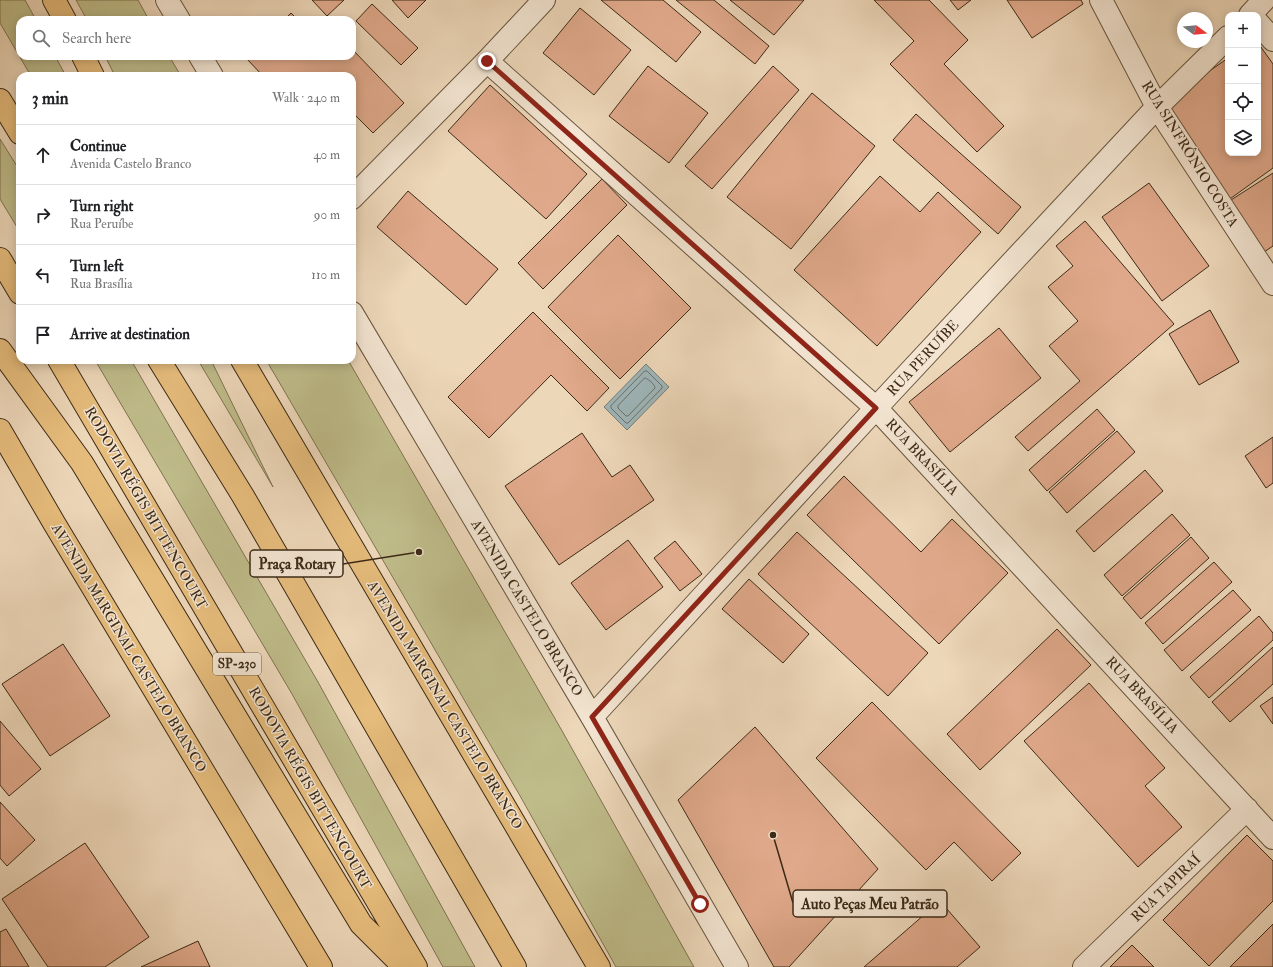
<!DOCTYPE html>
<html lang="en">
<head>
<meta charset="utf-8">
<style>
  :root { --surface:#fff; --page:#f2f2f2; --text:#202124; --muted:#757577; --line:#e0e0e0 }
  body { margin:0; font-family:"IM FELL Double Pica",serif; background:var(--page); color:var(--text) }
  .controls { position:absolute; right:12px; top:12px; display:grid; overflow:hidden; border-radius:8px; box-shadow:0 2px 10px #0003 }
  .controls button { width:36px; height:36px; display:grid; place-items:center; padding:0; border:0; border-bottom:1px solid var(--line); background:var(--surface); color:var(--text); font:20px sans-serif }
  .compass { position:absolute; left:1177px; top:12px; width:36px; height:36px; border-radius:50%; background:var(--surface); box-shadow:0 2px 10px #0003; rotate:106deg }
  .stop { position:absolute; width:12px; height:12px; margin:-9px; border:3px solid #8f2418; border-radius:50%; background:#fff }
  .stop.end { background:#8f2418; border-color:#fff; box-shadow:0 1px 4px #0008 }
  .list { margin:0; padding:0; list-style:none }
  h2 { display:flex; justify-content:space-between; align-items:center; height:52px; margin:0; padding:0 16px; font-size:17px }
  h2 small { font-size:13px; font-weight:400; color:var(--muted) }
  .list li { display:grid; grid-template-columns:26px 1fr auto; gap:12px; align-items:center; box-sizing:border-box; height:60px; padding:0 16px; border-top:1px solid var(--line) }
  .list b { display:block; font-size:15px; white-space:nowrap }
  .list p { margin:0; font-size:13px; white-space:nowrap; color:var(--muted) }
  .list em { font-size:13px; font-style:normal; color:var(--muted) }
  .icon { flex:none; width:22px; height:22px; fill:none; stroke:currentColor; stroke-width:2; stroke-linecap:round; stroke-linejoin:round }
  .map { position:relative; flex:none; width:1273px; height:967px; overflow:hidden }
  .search { position:absolute; background:var(--surface); box-shadow:0 2px 10px #0003; left:16px; top:16px; width:340px; height:44px; display:flex; align-items:center; gap:10px; box-sizing:border-box; padding:0 14px; border-radius:12px; color:var(--muted); font-size:15px }
  .panel { position:absolute; background:var(--surface); box-shadow:0 2px 10px #0003; left:16px; top:72px; width:340px; height:292px; border-radius:12px }
  .map>svg:first-child { display:block }
  .green { fill:#bfbc8a; stroke:#7e7350 }
  .water { fill:#9eb7bb; stroke:#777f79 }
  .lines { fill:none; stroke-linecap:round; stroke-linejoin:round }
  .shore { stroke:#6d7068; stroke-width:1 }
  .building { fill:#e0a98b; stroke:#3c2a16 }
  .street-casing { stroke:#68553f; stroke-width:24 }
  .primary-casing { stroke:#3c2a16; stroke-width:24 }
  .highway-casing { stroke:#3c2a16; stroke-width:24 }
  .street { stroke:#f3e5d2; stroke-width:22 }
  .primary { stroke:#e6bc7c; stroke-width:22 }
  .highway { stroke:#e6bc7c; stroke-width:22 }
  .route { stroke:#8f2418; stroke-width:5 }
  .labels { text-anchor:middle; dominant-baseline:central; stroke-width:3; stroke-linejoin:round; paint-order:stroke }
  .shield { fill:#f3e5d2; stroke:#73624e; stroke-width:1 }
  .shield-label { font-size:13px; font-weight:bold; fill:#3c2a16 }
  .street-label { font-size:14px; fill:#3c2a16; stroke:#f3e5d2 }
  .leader { fill:none; stroke:#3c2a16; stroke-width:1.5 }
  .callout-dot { fill:#3c2a16; stroke:#f3e5d2; stroke-width:1.5 }
  .callout { fill:#f3e5d2; stroke:#3c2a16; stroke-width:1.5 }
  .callout-label { font-size:15px; text-anchor:middle; font-weight:bold; fill:#3c2a16 }
</style>
</head>
<body>
<div class="map">
<svg width="1273" height="967" viewBox="0 0 1273 967">
  <rect width="100%" height="100%" fill="#edd7b9"/>
  <filter id="stains"><feTurbulence type="fractalNoise" baseFrequency=".005" numOctaves="4"/><feColorMatrix values="0 0 0 0 .2 0 0 0 0 .09 0 0 0 0 .02 0 0 0 .5 -.17"/></filter>
  <radialGradient id="worn" r=".72"><stop offset=".6" stop-color="#630" stop-opacity="0"/><stop offset="1" stop-color="#630" stop-opacity=".3"/></radialGradient>
  <path class="green" d="M0,0H25L36,20H20V56H55L66,76H31L0,23Z
    M76,0H138L149,20H87Z
    M105,56H169L181,76H115Z
    M0,139L20,171V232L0,199Z
    M95,360H131L318,682L475,967H443L292,694Z
    M198,360H211L273,487Z
    M269,360H348L561,729L694,967H616L519,794L275,375L269,365Z"/>
  <path class="water" d="M646,364L669,387L627,430L604,407Z"/>
  <g class="lines">
    <path class="shore" d="M645,371H647L662,386V388L628,423H626L611,408V406Z
      M645,378C649,379 655,385 655,388L628,416H626L618,408V406Z"/>
  </g>
  <path class="building" d="M312,0H344L327,16Z
    M392,0H426L408,18Z
    M601,0H663L701,32L676,62Z
    M676,0H714L769,46L755,64Z
    M730,0H804L774,35Z
    M874,0H929L968,40L944,64L1004,126L977,152L890,64L914,41Z
    M950,0H971L958,10Z
    M1007,0H1081L1083,4L1032,38Z
    M372,4L418,48L401,65L356,21Z
    M580,8L631,50L594,95L543,53Z
    M291,13L298,20H284Z
    M1258,43L1273,64V168L1227,201L1160,106L1228,58V153H1258Z
    M352,49L404,103L373,133L352,112V76H263L246,58L247,56H352Z
    M648,66L708,113L669,163L609,116Z
    M773,66L799,90L712,189L685,166Z
    M490,85L587,174L546,219L448,131Z
    M812,93L875,146L791,249L727,197Z
    M916,114L1021,207L998,234L893,140Z
    M1273,173V246L1264,252L1231,200Z
    M880,176L920,212L938,192L981,232L877,346L794,270Z
    M602,179L627,205L543,289L518,263Z
    M1149,183L1209,266L1162,301L1102,217Z
    M408,191L498,269L466,305L377,227Z
    M1085,221L1174,324L1028,451L1015,437L1080,381L1049,346L1078,321L1048,287L1073,266L1056,246Z
    M618,235L691,308L620,379L548,307Z
    M1210,310L1239,362L1199,385L1169,334Z
    M533,312L609,388L587,411L551,375L489,438L448,397Z
    M999,328L1041,378L950,452L909,402Z
    M1097,409L1115,430L1047,491L1029,470Z
    M1117,431L1135,452L1067,513L1049,492Z
    M582,433L612,477L630,465L654,500L559,565L505,486Z
    M1273,437V483L1266,488L1245,456Z
    M1145,470L1163,491L1094,552L1076,531Z
    M844,476L921,552L952,519L1008,573L939,644L807,515Z
    M1172,514L1190,535L1122,596L1104,575Z
    M797,532L928,653L888,696L758,574Z
    M1191,537L1209,558L1141,619L1123,598Z
    M628,540L663,587L606,630L571,583Z
    M675,541L702,574L680,591L654,558Z
    M1214,562L1232,582L1163,644L1145,623Z
    M749,579L809,634L783,663L722,609Z
    M1233,590L1251,610L1182,671L1164,650Z
    M1259,616L1273,633V640L1209,698L1190,677Z
    M1057,629L1091,665L980,770L947,734Z
    M63,644L110,716L50,756L2,684Z
    M1273,647V684L1230,722L1212,702Z
    M1089,683L1165,768L1145,786L1182,827L1138,867L1024,741Z
    M1273,697V724L1260,706Z
    M872,702L1021,853L992,881L954,842L926,870L816,758Z
    M0,721L41,769L9,796L0,785Z
    M755,727L878,869L789,967H774L678,800Z
    M0,802L35,840L7,866L0,858Z
    M1247,835L1273,861V901L1209,966L1163,920Z
    M85,843L149,937L105,967H48L2,899Z
    M940,901L980,947L957,967H864Z
    M1273,924V967H1230Z
    M6,929L29,967H0V932Z
    M198,941L210,967H141Z
    M1132,945L1154,967H1110Z"/>
  <g class="lines">
    <g class="street-casing">
      <path id="street" d="M167,0L179,20
        M1101,0L1157,107L1273,284
        M1250,15L1264,0
        M1258,23L1273,40
        M200,56L212,76
        M487,61L876,408L1273,838
        M352,198L487,61L544,0
        M352,313L592,717L737,967
        M592,717L876,408L1157,107L1228,37
        M1084,967L1247,809"/>
    </g>
    <g class="primary-casing">
      <path id="primary" d="M54,0L65,20
        M83,56L93,76
        M242,360L599,967
        M0,430L54,523L321,967"/>
    </g>
    <g class="highway-casing">
      <path id="highway" d="M0,100L20,133
        M0,259L20,293
        M0,350L82,463L361,924L404,967
        M59,360L416,967
        M159,360L243,496L515,967"/>
    </g>
    <use href="#street" class="street"/>
    <use href="#primary" class="primary"/>
    <use href="#highway" class="highway"/>
  </g>
  <g class="lines">
    <path class="route" d="M487,61L876,408L592,717L700,904"/>
  </g>
  <g class="labels">
    <rect class="shield" x="213" y="653" width="48" height="22" rx="3"/>
    <g class="shield-label">
      <text x="237" y="664">SP-230</text>
    </g>
    <g class="street-label">
      <text transform="translate(1190 154) rotate(58)">RUA SINFRÔNIO COSTA</text>
      <text transform="translate(923 358) rotate(-47)">RUA PERUÍBE</text>
      <text transform="translate(922 457) rotate(47)">RUA BRASÍLIA</text>
      <text transform="translate(146 508) rotate(60)">RODOVIA RÉGIS BITTENCOURT</text>
      <text transform="translate(527 608) rotate(59)">AVENIDA CASTELO BRANCO</text>
      <text transform="translate(129 648) rotate(59)">AVENIDA MARGINAL CASTELO BRANCO</text>
      <text transform="translate(1142 695) rotate(47)">RUA BRASÍLIA</text>
      <text transform="translate(445 705) rotate(59)">AVENIDA MARGINAL CASTELO BRANCO</text>
      <text transform="translate(310 788) rotate(60)">RODOVIA RÉGIS BITTENCOURT</text>
      <text transform="translate(1166 888) rotate(-44)">RUA TAPIRAÍ</text>
    </g>
  </g>
  <path class="leader" d="M419 552L343 564M773 835L793 903"/>
  <g class="callout-dot">
    <circle cx="419" cy="552" r="4"/>
    <circle cx="773" cy="835" r="4"/>
  </g>
  <g class="callout">
    <rect x="250" y="550" width="93" height="27" rx="4"/>
    <rect x="793" y="890" width="154" height="27" rx="4"/>
  </g>
  <g class="callout-label">
    <text x="297" y="569">Praça Rotary</text>
    <text x="870" y="909">Auto Peças Meu Patrão</text>
  </g>
  <rect width="100%" height="100%" filter="url(#stains)"/>
  <rect width="100%" height="100%" fill="url(#worn)"/>
</svg>
<div class="controls">
<button>+</button>
<button>−</button>
<button><svg class="icon" aria-label="locate" viewBox="0 0 24 24"><circle cx="12" cy="12" r="6"/><path d="M12 2v4M12 18v4M2 12h4M18 12h4"/></svg></button>
<button><svg class="icon" aria-label="layers" viewBox="0 0 24 24"><path d="M12 4l9 5-9 5-9-5zM3 14l9 5 9-5"/></svg></button>
</div>
<svg class="compass" viewBox="-18 -18 36 36"><path d="M0-13l5 13h-10z" fill="#e53935"/><path d="M0 13l5-13h-10z" fill="#757577"/></svg>
<div class="stop" style="left:700px;top:904px"></div>
<div class="stop end" style="left:487px;top:61px"></div>
<div class="search"><svg class="icon" aria-label="search" viewBox="0 0 24 24"><circle cx="10" cy="10" r="6"/><path d="M15 15l6 6"/></svg>Search here</div>
<section class="panel">
<h2>3 min<small>Walk · 240 m</small></h2>
<ul class="list">
<li><svg class="icon" aria-label="ahead" viewBox="0 0 24 24"><path d="M12 20V5M6 11l6-6 6 6"/></svg><div><b>Continue</b><p>Avenida Castelo Branco</p></div><em>40 m</em></li>
<li><svg class="icon" aria-label="right" viewBox="0 0 24 24"><path d="M7 20v-9h11M14 6l5 5-5 5"/></svg><div><b>Turn right</b><p>Rua Peruíbe</p></div><em>90 m</em></li>
<li><svg class="icon" aria-label="left" viewBox="0 0 24 24"><path d="M17 20v-9H6M10 6l-5 5 5 5"/></svg><div><b>Turn left</b><p>Rua Brasília</p></div><em>110 m</em></li>
<li><svg class="icon" aria-label="arrive" viewBox="0 0 24 24"><path d="M6 21V4h12l-3 4 3 4H6"/></svg><div><b>Arrive at destination</b></div></li>
</ul>
</section>
</div>
</body>
</html>
